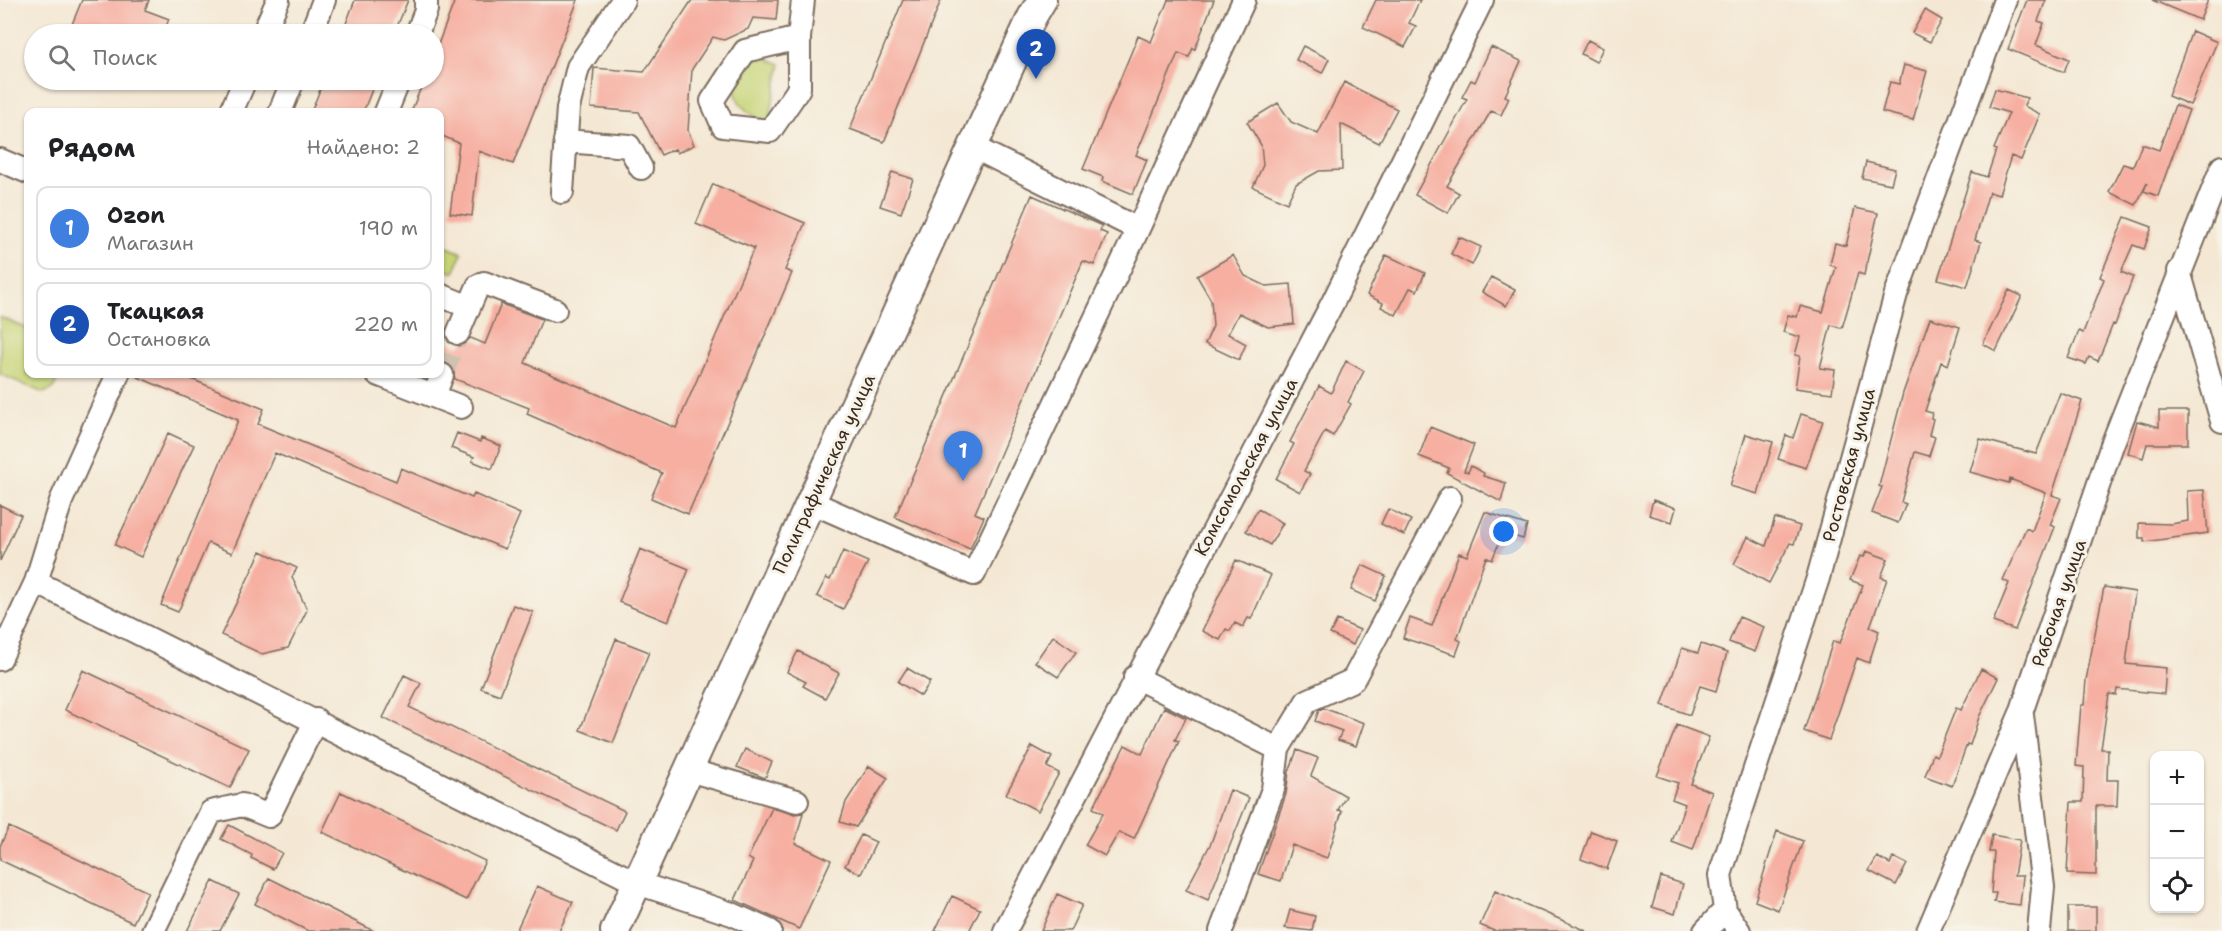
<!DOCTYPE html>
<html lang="ru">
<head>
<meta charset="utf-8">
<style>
  :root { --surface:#fff; --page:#f6f6f6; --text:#202124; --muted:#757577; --line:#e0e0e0; --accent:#b45309 }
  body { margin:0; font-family:"Shantell Sans",sans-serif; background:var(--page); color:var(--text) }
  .controls { position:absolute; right:18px; bottom:18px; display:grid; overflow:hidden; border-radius:12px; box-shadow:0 2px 4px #0004 }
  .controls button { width:54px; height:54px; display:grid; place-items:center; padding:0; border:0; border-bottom:2px solid var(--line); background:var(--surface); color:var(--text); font:30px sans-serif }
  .you { position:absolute; left:1504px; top:532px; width:21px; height:21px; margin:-15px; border:4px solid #fff; border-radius:50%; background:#1a73e8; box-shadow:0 0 0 9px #1a73e833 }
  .badge { display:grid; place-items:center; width:39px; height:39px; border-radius:50%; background:var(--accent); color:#fff; font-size:20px; font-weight:700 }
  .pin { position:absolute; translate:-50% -50px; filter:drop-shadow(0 2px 3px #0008) }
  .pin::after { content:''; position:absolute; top:32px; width:21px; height:18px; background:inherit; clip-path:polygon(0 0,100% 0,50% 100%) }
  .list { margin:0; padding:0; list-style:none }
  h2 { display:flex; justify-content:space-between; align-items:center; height:78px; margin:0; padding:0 24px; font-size:26px }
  h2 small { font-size:20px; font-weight:400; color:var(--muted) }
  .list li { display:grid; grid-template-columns:39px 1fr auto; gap:18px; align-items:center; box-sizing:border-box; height:84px; margin:0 12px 12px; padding:0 12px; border:2px solid var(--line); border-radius:12px }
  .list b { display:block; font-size:22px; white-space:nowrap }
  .list p { margin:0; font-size:20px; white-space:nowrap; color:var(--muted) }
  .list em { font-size:20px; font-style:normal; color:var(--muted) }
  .icon { flex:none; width:33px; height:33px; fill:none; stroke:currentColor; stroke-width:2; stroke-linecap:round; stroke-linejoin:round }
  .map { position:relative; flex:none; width:2222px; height:931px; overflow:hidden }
  .search { position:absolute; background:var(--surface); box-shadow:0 2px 4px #0004; left:24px; top:24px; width:420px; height:66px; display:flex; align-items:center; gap:15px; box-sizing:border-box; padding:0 21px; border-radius:33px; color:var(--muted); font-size:22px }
  .panel { position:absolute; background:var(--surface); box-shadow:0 2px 4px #0004; left:24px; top:108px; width:420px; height:270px; border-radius:12px }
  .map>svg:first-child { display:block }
  .green { fill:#c6d476; stroke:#807f4a; stroke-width:1.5 }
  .building { fill:#f6afa1 }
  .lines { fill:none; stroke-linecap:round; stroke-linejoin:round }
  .minor-tunnel { stroke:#cfc2b0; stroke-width:22; stroke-dasharray:22 11; stroke-linecap:butt }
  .minor-casing { stroke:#7c6c5e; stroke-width:26 }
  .major-casing { stroke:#7c6c5e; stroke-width:32 }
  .minor { stroke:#fff; stroke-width:22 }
  .major { stroke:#fff; stroke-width:28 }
  .labels { text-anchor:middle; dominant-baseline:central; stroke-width:6; stroke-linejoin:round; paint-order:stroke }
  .street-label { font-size:18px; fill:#3b2a1e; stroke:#f7f3e8 }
</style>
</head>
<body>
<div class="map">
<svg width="2222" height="931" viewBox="0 0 2222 931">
  <rect width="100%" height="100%" fill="#f7f3e8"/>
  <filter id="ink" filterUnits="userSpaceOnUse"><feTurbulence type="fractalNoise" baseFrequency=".0167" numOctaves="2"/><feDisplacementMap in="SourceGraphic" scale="12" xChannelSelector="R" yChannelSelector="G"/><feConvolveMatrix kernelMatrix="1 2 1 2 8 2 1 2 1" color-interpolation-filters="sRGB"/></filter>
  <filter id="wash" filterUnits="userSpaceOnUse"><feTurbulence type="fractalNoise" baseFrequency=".008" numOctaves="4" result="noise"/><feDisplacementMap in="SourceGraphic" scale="24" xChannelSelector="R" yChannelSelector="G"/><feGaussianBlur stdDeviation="1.35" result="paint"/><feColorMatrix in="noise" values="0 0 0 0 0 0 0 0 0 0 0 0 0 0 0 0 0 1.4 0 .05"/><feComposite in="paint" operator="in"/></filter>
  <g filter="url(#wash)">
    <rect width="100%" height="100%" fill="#f4e8d4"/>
    <path class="green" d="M766,58L781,64L768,124C736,108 727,94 743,60Z
      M440,244L462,253L454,273L440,267Z
      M0,317L28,329V374H60L53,389L43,393L0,374Z"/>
    <g id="blocks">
      <path class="building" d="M82,0H149L145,10L169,19L163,34H68Z
        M355,0H408L394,34H342Z
        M455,0H578L513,164L479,151L472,216L450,213L459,143L440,135V112H411L424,80H434V55Z
        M692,0H778L776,20L753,18L748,29L724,40L713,37L692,69L688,131L694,145L677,153L675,149L661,155L639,112L591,108L594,68L644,72Z
        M903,0H941L884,142L850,129Z
        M1168,0H1214L1195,49L1193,48L1189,57L1178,53L1136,155L1147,160L1133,194L1102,181L1103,177L1083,169L1138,36L1151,42Z
        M1376,0H1420L1409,23L1416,26L1405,47L1363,27Z
        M2027,0H2046L2038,21L2044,23L2036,45L2069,59L2064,72L2008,49Z
        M2152,0H2208L2200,20Z
        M1925,10L1942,20L1930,42L1912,33Z
        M2192,31L2217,42L2190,105L2168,96Z
        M1588,40L1603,48L1596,62L1581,54Z
        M1303,46L1329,59L1322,73L1296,60Z
        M1491,47L1521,61L1505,96L1509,98L1501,115L1491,111L1447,186L1459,193L1448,213L1415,195L1467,99L1462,97L1471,80L1475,82Z
        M1904,65L1927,71L1913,120L1882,112L1890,82L1899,84Z
        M324,80H376L363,112H311Z
        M1344,82L1397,109L1379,143L1341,124L1342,170L1319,171L1296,184L1287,203L1253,187L1263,165L1261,145L1247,122L1278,103L1291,122L1318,134Z
        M1995,89L2027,98L2024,106L2040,114L2021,160L2011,156L1999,195L1989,192L1975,240L1981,242L1967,287L1938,279L1972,172L1987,177L1996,150L1994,149L2009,113L1989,107Z
        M2175,105L2189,110L2158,196L2144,191L2147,183L2136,205L2109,192L2123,164L2133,167L2142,144L2159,150Z
        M1866,162L1895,169L1891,184L1862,178Z
        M892,172L913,179L901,213L880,206Z
        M713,184L805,223L785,270L792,273L688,514L651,498L662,473L527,414L529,408L455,379L452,366L440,362V326L445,328L448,342L459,346L471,338L485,344L501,304L542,319L525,363L676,428L754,248L696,224Z
        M1032,195L1102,226L1100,231L1107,234L1094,265L1083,261L975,513L984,517L970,549L895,517Z
        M1855,208L1878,213L1864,275L1858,273L1842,328L1831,325L1820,368L1835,370L1832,393L1795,388L1800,356L1795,355L1800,337L1783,332L1788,315L1797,317L1800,306L1823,312L1836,267L1830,265L1835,243L1846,246Z
        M2125,217L2152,227L2144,249L2133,245L2121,272L2133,277L2115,325L2113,324L2098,361L2089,357L2086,364L2068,358L2079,331L2083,333L2104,279L2100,277Z
        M1459,237L1481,247L1472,265L1451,254Z
        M1233,255L1245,276L1266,286L1291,284L1294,324L1268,327L1239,313L1228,334L1246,344L1239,360L1205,344L1213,326L1211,300L1197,276Z
        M1386,255L1425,273L1417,291L1410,288L1396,315L1381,307L1383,303L1367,295Z
        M1491,277L1515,290L1506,306L1482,292Z
        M2009,290L2022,296L1996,351L1983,344Z
        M1930,318L1960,327L1948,365L1941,362L1925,411L1932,413L1931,418L1933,419L1929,435L1935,437L1929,456L1915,452L1901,502L1906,504L1898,523L1872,513L1882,487L1879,486L1903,393Z
        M1346,361L1364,371L1348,402L1351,404L1333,436L1325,431L1304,471L1310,474L1300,492L1276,479L1294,444L1290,442L1319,386L1331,393Z
        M131,374H179L264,409L258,424L396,481L401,468L472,498L474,494L520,514L505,549L275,453L232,553L208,543L178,612L161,605L238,420Z
        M2060,393L2082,401L2052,495L2061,498L2050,525L2055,527L2015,630L1993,622L2009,583L2003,580L2026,528L2032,531L2046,493L2010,479L2009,483L1970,472L1980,439L2036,454Z
        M2159,411H2188V444H2147L2143,458L2128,453L2137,421L2159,427Z
        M1801,414L1823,421L1806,468L1778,459L1786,435L1793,438Z
        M1430,427L1474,445L1464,471L1468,472L1471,466L1484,473L1483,476L1506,483L1501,502L1447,473L1449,468L1419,456Z
        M168,433L194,445L141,557L115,545Z
        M457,433L480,442L481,438L501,446L492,469L472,461L474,457L451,448Z
        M1746,434L1773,442L1758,494L1730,486Z
        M2204,490L2208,533L2144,542V538H2139V523L2171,524L2188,521L2187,491Z
        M1653,500L1676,508L1672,522L1649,515Z
        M0,505L21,515L0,561Z
        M1258,509L1283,523L1270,545L1246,531Z
        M1388,509L1411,520L1404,535L1381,524Z
        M1485,512L1527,525L1523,539L1503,533L1492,560L1486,557L1457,639L1461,641L1456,655L1403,638L1410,618L1432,626L1459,553L1467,556Z
        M1775,518L1800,526L1794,544L1790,543L1769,583L1734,564L1748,537L1766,546Z
        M640,549L689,569L668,622L619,602Z
        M261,551L297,568L292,577L307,610L288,648L262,654L221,635Z
        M843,551L868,562L843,609L817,596L826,578L830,580Z
        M1866,551L1888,559L1881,577L1887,579L1870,627L1879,631L1869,663L1857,658L1829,740L1804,731L1833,641L1840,643L1863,585L1850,580L1860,556L1864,557Z
        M1236,560L1271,575L1251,619L1248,618L1243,627L1235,623L1230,631L1226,629L1220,640L1202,631Z
        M1362,565L1386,576L1375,601L1351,590Z
        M2104,587L2135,592L2126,664L2166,668L2164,694L2117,689L2116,695L2109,694L2101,749H2108L2107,780H2118L2117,806H2096V875L2067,874L2071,802H2083L2084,767L2076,766L2081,705H2084L2086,680Z
        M513,605L533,612L500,695L481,688Z
        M1739,617L1764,627L1755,652L1729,642Z
        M1337,620L1360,630L1353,645L1330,634Z
        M1053,636L1076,652L1058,677L1035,662Z
        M616,639L649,652L613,743L580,730Z
        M1701,644L1727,653L1716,691L1700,686L1690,715L1662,705L1682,648L1698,653Z
        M798,651L839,673L825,698L803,686L806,682L787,672Z
        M907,668L930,682L921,696L898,682Z
        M1981,669L1998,678L1979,717L1970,745L1967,744L1952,786L1925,776L1933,754L1937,756L1956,708L1961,710Z
        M83,670L249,749L230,788L65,710Z
        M404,675L421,683L409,707L625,811L616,830L383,718Z
        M1164,707L1186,718L1175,740L1179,741L1134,839L1119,832L1105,856L1085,845L1103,813L1093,808L1125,745L1142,754Z
        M1323,708L1364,723L1356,746L1338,740L1342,731L1315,721L1319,710Z
        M1677,725L1709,737L1691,784L1712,792L1693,850L1672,842L1685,804L1672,799L1678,783L1657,776Z
        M1032,746L1052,757L1047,767L1059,773L1038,811L1006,794Z
        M745,749L772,762L765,778L737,767Z
        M1297,750L1318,758L1311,776L1346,796L1338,810L1342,811L1327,858L1292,845L1281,881L1258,874L1286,794L1289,772Z
        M869,766L888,778L856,827L840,822L846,802Z
        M1230,790L1249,798L1208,900L1186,890L1211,843Z
        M341,792L485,861L466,900L322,832Z
        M772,808L793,814L803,813L795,843L831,860L799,929L735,900L753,861L748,858Z
        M229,825L282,853L273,869L251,858L252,855L221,839Z
        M9,827L148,892L133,923L0,860V846Z
        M1591,831L1617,841L1607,869L1581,859Z
        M1777,831L1803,841L1778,910L1755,901Z
        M861,835L876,842L861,874L845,866Z
        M1992,835L2020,840L2014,876H2023L2020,905L1994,902L1996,893H1991L1994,852H1989Z
        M1877,857L1890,864L1893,857L1907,864L1896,885L1869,871Z
        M1661,877L1683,884L1675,914L1652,907Z
        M269,878L374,931H308L255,904Z
        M213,881L239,894L220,931H187Z
        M537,886L573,902L559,931H516Z
        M1495,891L1587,931H1494L1480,925Z
        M1057,894L1082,905L1070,931H1041Z
        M952,896L980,909L969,931H935Z
        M2068,907H2096V931H2068Z
        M1290,910L1315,916L1312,931L1285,928Z"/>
    </g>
  </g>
  <g filter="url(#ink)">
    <use href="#blocks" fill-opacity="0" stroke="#7c6c5e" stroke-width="1.5"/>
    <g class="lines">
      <path class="minor-tunnel" d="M442,375L458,333"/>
      <g class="minor-casing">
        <path id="minor" d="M263,34L278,0
          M311,34L324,0
          M417,34L426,10V0
          M799,38L745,51L712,101L723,126L770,131L796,93L799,88V38L803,0
          M231,112L245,80
          M280,112L293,80
          M386,112L399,80
          M565,141L629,146L641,168
          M0,160L28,172
          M562,192L568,108L578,67L623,0
          M1138,229L1244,0
          M2179,271L2222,421
          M440,295L469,307L478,286L484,283L555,310
          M458,333L469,307
          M377,374L461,407
          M434,396L442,375
          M811,502L974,574L1138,229L973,147
          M36,582L637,883L732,914L770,931
          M0,659L36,582L61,501L118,374
          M1135,677L1278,749
          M2022,715L2043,887L2039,931
          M688,770L797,801
          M153,931L211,812L242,805L269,816L316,720
          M1005,931L1333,302L1482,0
          M1221,931L1273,789L1278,749L1307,701L1353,680L1450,498
          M1705,931L1725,910
          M1739,931L1725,910L1720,875L1818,578L1896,294L2005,0
          M1928,931L2021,713L2112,445L2222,167"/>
      </g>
      <g class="major-casing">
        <path id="major" d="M615,931L1032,17L1042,0"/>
      </g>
      <use href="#minor" class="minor"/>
      <use href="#major" class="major"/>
    </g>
  </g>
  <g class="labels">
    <g class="street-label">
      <text transform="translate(1849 465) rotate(-75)">Ростовская улица</text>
      <text transform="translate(1246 467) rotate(-62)">Комсомольская улица</text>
      <text transform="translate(824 474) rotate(-65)">Полиграфическая улица</text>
      <text transform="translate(2059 603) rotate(-71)">Рабочая улица</text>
    </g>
  </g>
</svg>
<div class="controls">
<button>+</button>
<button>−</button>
<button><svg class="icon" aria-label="locate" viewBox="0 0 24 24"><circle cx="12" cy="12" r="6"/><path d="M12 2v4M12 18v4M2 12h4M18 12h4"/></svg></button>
</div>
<div class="you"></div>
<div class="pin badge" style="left:963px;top:481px;background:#3f7fe0">1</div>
<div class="pin badge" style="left:1036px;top:79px;background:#1a4fb4">2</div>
<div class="search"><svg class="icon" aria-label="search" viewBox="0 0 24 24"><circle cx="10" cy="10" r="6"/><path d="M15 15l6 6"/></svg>Поиск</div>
<section class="panel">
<h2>Рядом<small>Найдено: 2</small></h2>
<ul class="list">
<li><span class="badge" style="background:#3f7fe0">1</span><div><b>Ozon</b><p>Магазин</p></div><em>190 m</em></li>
<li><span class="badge" style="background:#1a4fb4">2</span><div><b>Ткацкая</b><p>Остановка</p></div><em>220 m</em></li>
</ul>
</section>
</div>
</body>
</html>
